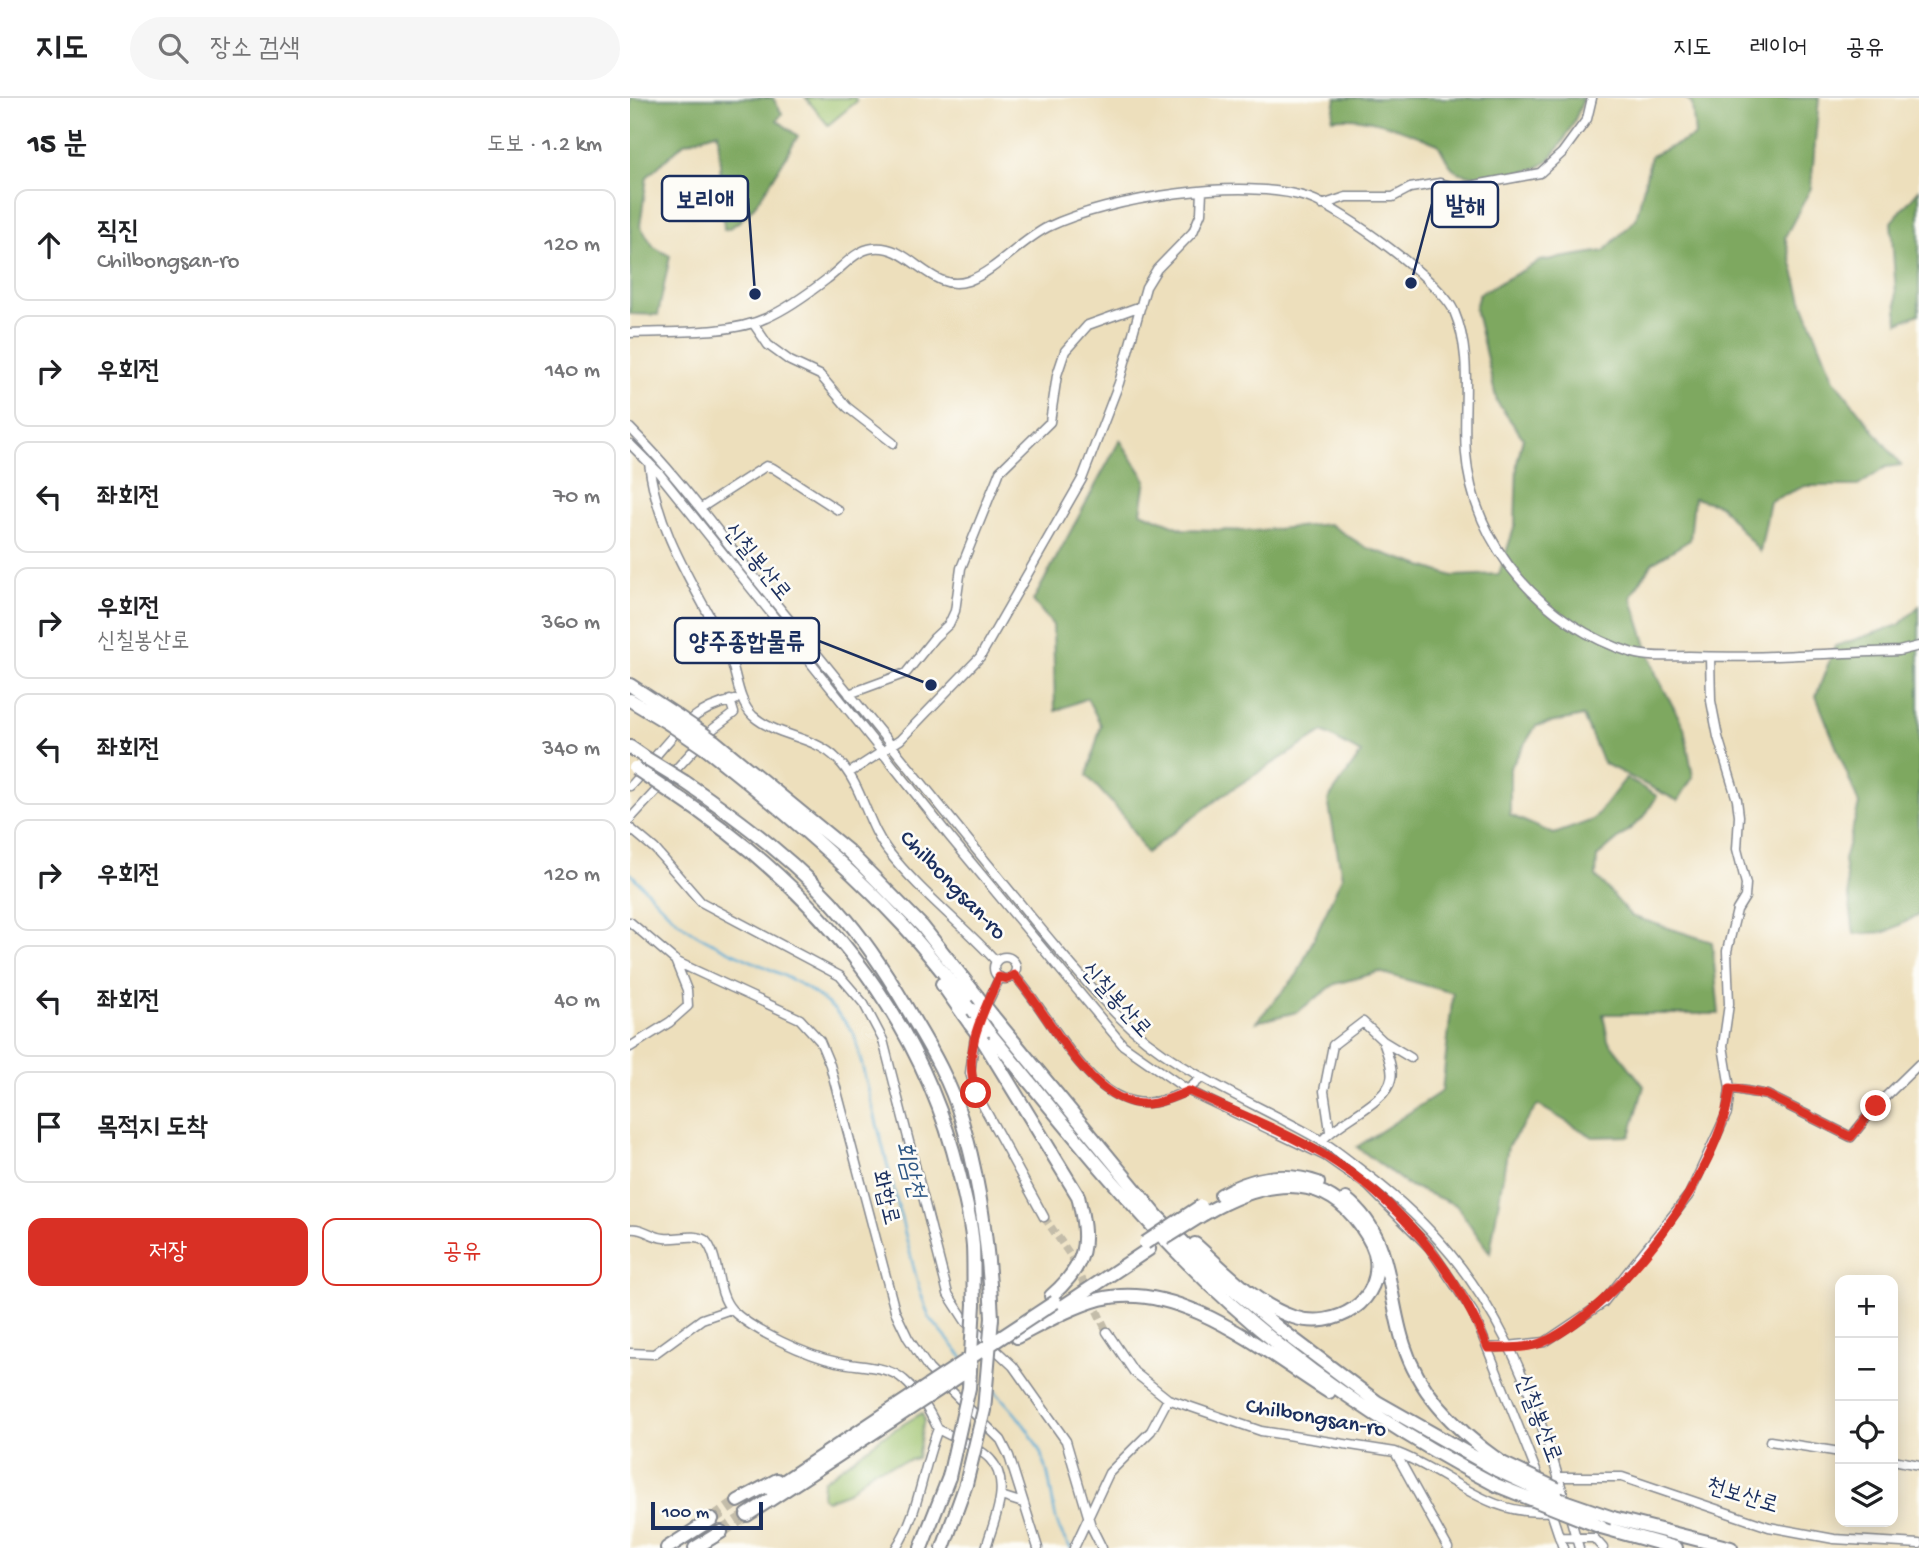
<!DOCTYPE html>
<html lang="ko">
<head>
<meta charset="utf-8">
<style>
  :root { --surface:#fff; --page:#f6f6f6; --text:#202124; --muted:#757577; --line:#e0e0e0; --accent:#d93025 }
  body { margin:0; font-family:"Gochi Hand","Poor Story",sans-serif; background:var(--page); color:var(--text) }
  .controls { position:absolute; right:21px; bottom:21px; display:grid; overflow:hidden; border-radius:14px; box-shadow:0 4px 18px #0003 }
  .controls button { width:63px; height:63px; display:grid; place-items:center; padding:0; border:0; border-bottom:2px solid var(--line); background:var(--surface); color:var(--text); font:35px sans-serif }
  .scale { position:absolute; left:21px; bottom:18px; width:112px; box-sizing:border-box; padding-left:7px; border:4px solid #1b2f5e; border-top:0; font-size:19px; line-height:24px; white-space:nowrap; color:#1b2f5e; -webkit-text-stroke:5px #fdfcf7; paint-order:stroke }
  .stop { position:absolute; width:21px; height:21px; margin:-16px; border:5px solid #d93025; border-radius:50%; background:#fff }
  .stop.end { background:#d93025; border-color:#fff; box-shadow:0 2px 7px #0008 }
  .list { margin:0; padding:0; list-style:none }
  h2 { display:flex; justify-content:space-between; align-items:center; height:91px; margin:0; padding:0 28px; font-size:30px }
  h2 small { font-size:23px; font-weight:400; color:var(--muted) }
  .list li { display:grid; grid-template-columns:46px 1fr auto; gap:21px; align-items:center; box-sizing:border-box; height:112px; margin:0 14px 14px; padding:0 14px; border:2px solid var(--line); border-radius:14px }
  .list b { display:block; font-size:26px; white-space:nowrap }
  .list p { margin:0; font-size:23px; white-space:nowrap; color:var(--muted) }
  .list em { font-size:23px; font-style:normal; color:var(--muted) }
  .actions { display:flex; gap:14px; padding:21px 28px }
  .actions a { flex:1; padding:16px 0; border:2px solid var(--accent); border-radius:14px; text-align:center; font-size:24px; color:var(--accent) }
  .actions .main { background:var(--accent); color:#fff }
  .icon { flex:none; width:38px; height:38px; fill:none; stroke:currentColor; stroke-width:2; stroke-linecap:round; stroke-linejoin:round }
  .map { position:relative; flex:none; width:1289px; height:1450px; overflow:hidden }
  header { display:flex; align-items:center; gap:42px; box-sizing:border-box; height:98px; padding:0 35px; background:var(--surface); border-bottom:2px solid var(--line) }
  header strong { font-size:33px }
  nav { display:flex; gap:38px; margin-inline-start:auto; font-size:24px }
  .search { width:490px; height:63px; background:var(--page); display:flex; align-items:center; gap:18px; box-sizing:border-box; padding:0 24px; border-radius:38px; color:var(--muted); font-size:26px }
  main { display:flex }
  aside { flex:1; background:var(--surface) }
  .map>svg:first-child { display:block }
  .green { fill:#9dc26d; stroke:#5c7866; stroke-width:2 }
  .forest { fill:#7ea860; stroke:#4c6c5f; stroke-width:2 }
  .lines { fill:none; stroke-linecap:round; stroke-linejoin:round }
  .stream { stroke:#56a8d1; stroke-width:2.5 }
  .minor-tunnel { stroke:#c3bca9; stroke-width:8; stroke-dasharray:8 4; stroke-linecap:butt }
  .highway-tunnel { stroke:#c3bca9; stroke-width:12; stroke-dasharray:12 6; stroke-linecap:butt }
  .minor-casing { stroke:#84878d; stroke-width:11 }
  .highway-casing { stroke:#84878d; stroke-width:16 }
  .minor { stroke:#fff; stroke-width:8 }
  .highway { stroke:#fff; stroke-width:12 }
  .highway-bridge-casing { stroke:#84878d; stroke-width:16; stroke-linecap:butt }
  .highway-bridge { stroke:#fff; stroke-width:12 }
  .route { stroke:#d93025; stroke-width:9 }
  .labels { text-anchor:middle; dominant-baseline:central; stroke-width:5; stroke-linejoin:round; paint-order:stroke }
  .street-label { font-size:23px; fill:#1b2f5e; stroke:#fdfcf7 }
  .water-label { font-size:24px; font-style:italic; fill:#305986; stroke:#fdfcf7 }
  .leader { fill:none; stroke:#1b2f5e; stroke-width:2.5 }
  .callout-dot { fill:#1b2f5e; stroke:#fdfcf7; stroke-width:2.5 }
  .callout { fill:#fdfcf7; stroke:#1b2f5e; stroke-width:2.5 }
  .callout-label { font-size:24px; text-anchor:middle; font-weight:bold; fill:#1b2f5e }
</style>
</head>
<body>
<header>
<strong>지도</strong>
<div class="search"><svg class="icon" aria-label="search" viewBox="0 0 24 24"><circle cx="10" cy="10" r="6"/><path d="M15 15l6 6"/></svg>장소 검색</div>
<nav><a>지도</a><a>레이어</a><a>공유</a></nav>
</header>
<main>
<aside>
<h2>15 분<small>도보 · 1.2 km</small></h2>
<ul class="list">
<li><svg class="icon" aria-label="ahead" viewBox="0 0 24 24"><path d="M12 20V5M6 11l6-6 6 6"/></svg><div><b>직진</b><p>Chilbongsan-ro</p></div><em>120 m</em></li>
<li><svg class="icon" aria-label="right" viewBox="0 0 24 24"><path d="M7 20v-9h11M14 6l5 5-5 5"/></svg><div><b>우회전</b></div><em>140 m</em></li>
<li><svg class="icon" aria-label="left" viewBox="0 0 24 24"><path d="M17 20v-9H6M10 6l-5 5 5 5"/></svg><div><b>좌회전</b></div><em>70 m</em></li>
<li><svg class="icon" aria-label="right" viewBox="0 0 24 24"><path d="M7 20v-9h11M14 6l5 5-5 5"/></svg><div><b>우회전</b><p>신칠봉산로</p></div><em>360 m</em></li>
<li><svg class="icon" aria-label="left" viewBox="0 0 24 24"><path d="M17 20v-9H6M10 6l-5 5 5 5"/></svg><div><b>좌회전</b></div><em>340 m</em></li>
<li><svg class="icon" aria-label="right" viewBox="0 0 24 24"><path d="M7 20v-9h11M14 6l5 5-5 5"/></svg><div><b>우회전</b></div><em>120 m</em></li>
<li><svg class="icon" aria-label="left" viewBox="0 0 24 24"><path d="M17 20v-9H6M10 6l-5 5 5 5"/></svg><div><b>좌회전</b></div><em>40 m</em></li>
<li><svg class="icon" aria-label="arrive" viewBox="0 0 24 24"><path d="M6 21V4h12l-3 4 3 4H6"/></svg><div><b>목적지 도착</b></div></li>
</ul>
<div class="actions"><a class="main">저장</a><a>공유</a></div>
</aside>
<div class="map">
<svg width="1289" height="1450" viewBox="0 0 1289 1450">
  <rect width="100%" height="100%" fill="#fdfcf7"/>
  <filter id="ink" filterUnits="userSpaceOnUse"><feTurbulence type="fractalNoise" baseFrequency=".0143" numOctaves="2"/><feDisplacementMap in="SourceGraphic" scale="14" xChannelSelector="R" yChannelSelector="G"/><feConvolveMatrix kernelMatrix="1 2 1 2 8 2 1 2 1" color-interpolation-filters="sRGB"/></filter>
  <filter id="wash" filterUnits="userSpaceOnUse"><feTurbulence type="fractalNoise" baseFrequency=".00686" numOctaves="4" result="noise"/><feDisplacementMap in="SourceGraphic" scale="28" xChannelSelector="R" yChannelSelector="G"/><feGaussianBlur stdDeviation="1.57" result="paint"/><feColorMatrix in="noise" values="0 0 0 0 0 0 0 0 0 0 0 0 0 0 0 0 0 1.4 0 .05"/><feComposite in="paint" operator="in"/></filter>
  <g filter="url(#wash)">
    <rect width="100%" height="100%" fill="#eddfbc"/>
    <path class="green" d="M176,0H225L227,3L198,27Z
      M292,1315L294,1321L287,1360L243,1372L218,1394L197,1402L192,1399L193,1383L252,1339Z"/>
    <path class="forest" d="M0,0H143L152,16L147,22L168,38C151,65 124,123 94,132L88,34L54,45L17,79L10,128L24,149L40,158L28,217L0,216Z
      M706,0H953C948,19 928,58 911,68C895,77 840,82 826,73C818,68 813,54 808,46C777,34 736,15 702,21Z
      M1055,0H1189L1181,90L1155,139L1172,202L1204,282L1271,367L1256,369L1228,388H1175L1140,403L1130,454L1090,407L1064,400L1060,442L1022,465L1001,498L1026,576L1054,629L1063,679L1048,703L973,665L953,618L906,628L880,670V717L924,736L963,722L996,680L1027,698L1014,719L967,759L966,778L1001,818L1082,844L1089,916H973L978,942L1014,988L1000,1038L963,1039L908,1007L878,1048L860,1155L826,1107L778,1087L727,1049L812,993L823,895L749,874L705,886L667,914L626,924L667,877L712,779L698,702L731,655L693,634L593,697L516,755L493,717L457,678L471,627L457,600L425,613L423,527L403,503L490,342L516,382L511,414L553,431L624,433L699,426L737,450L823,478L869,476L885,427L887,365L893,340L867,304L845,210L849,196L910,163L974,153L1006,121L1021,58L1065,38L1062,6Z
      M1289,92V216L1268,225L1261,124Z
      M1289,508V817L1256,834L1224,836L1214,762L1229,706L1186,598L1205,548L1269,527Z"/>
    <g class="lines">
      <path class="stream" d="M0,775C20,795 39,819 63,834C120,870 184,875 224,936L289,1190L299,1219L334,1261
        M360,1288C383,1312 402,1332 414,1363C425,1393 419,1424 441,1450"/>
    </g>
  </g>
  <g filter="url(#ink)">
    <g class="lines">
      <path class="minor-tunnel" d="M414,1119L441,1158L477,1234"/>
      <path class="highway-tunnel" d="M82,1421L108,1403
        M91,1434L117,1417"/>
      <g class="minor-casing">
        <path id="minor" d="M692,107L716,99H763L780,90L810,85L829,90L910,75L932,55L957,21L962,0
          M123,225L138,247L160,263L190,277L217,309L263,345
          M0,235C40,233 100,237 136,220C157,211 179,195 197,181C211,171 225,152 243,150C280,145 300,196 338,183C367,172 390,143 418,129C478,100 615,78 679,100C712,111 810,183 824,213C844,260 832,308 836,356C843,449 915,528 1003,555C1020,560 1041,558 1059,558C1128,561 1199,555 1269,553L1289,548
          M0,330C48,378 87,433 130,486C200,572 269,658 339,743C387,801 434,862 486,916C543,974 621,1002 690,1042C707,1052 723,1066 739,1078C871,1179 905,1296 949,1450
          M0,346L28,374L320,739L493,947L559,993L695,1058L738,1088L799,1149L843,1214L910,1383
          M19,365C27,434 65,489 96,549C107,570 106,602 123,618C147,639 185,638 207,661C233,687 236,725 258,753C289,793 332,826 366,863
          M71,410L136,368L143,370L208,412
          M219,596L276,575L304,540L319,526L325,513L331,470L370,373L420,324L427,277L435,253L458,227L511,208
          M219,675L270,642L350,559L452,381L489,285L516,189L527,171L563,134L571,115L572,93
          M0,688C35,651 52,612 105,602
          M0,721L83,631L104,615L100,602
          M0,730L25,751L71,804L210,878L234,906L253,942L318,1196L336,1224L383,1268L436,1343L461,1428L472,1450
          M0,824L47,864L170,921L190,943L200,967L265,1213L278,1240L299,1271L371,1342L379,1358L408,1450
          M364 870a11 11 0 1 1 22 0a11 11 0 1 1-22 0Z
          M384,877C423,917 466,1027 536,1001C552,996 560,991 572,979
          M355,910L370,879
          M346,931L340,975L346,995L414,1119
          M0,949L40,924L58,908L57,892L45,862
          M1100,990L1137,997L1221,1039L1246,1008L1289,966
          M700,1033L694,993L703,947L733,924L753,943L781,960
          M692,1043C706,1024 757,1005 761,981C764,970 756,954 753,943
          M0,1131C13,1129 21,1139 34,1140C48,1142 62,1135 75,1142C91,1160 85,1194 102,1212C123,1233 178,1258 207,1264C228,1269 258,1267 274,1282C288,1294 300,1314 308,1331
          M477,1234L504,1274L538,1301
          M858,1250L915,1244L973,1205L1059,1097L1097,1015L1100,990L1093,948L1099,906L1097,853L1107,812L1115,799L1116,786L1107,751L1109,718L1107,702L1088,639L1081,603L1080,559
          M0,1255L24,1256L72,1221L101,1211
          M308,1331C323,1340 348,1348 360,1361C383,1385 363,1424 356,1450
          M1140,1343L1210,1354
          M765,1354C818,1373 859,1421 921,1413
          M1263,1362L1289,1367
          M928,1379H992L1139,1429L1204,1441L1289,1446
          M371,1398L393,1405
          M919,1408L933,1450
          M929,1439L964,1440L973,1450
          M266,1450C290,1414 292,1370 308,1331
          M444,1450L479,1375L521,1333L538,1301L631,1333L765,1354L818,1450"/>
      </g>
      <g class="highway-casing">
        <path id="highway" d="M0,587L46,617
          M0,602L38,625
          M84,643L218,753L292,828L347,898
          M0,649L16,660
          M76,651C145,705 211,761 271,825C297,852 319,883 343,912
          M55,684C112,723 172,768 217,822C243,853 265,889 285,924C303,954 321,986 331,1020C351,1085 359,1152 362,1220
          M42,695C181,786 289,911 329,1075C335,1099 341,1123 343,1148C344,1167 343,1187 344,1206
          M312,886L340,926
          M362,917L528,1119L587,1178L650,1231L747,1304L867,1372
          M357,932C421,1010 483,1089 554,1161C644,1253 751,1327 866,1387
          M354,944L448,1098C459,1145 458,1166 421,1198
          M591,1097C621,1080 655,1073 688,1085
          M716,1101C764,1140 756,1192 774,1247C789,1296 831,1336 872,1365
          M565,1146C593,1171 626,1207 663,1219C704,1233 756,1204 745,1155C741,1142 732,1129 723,1118C681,1069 622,1088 574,1116
          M432,1209L519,1151
          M387,1239C414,1225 441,1209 470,1201C550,1181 635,1254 699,1294
          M141,1392L255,1316
          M108,1403L147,1382
          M117,1417L261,1323
          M983,1420L1101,1450
          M971,1429L1046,1450
          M37,1450L82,1421
          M65,1450L91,1434
          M291,1450L319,1379
          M313,1450L336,1386"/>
      </g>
      <use href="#minor" class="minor"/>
      <use href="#highway" class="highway"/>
      <g class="highway-bridge-casing">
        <path id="highway-bridge" d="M46,617L84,643
          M38,625L76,651
          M16,660L55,684
          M5,670L42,695
          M347,898L362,917
          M343,912L357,932
          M340,926L354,944
          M534,1141L574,1116
          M515,1145L571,1108
          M255,1316L425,1204
          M261,1323L337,1273
          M872,1365L927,1391
          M867,1372L931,1402L983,1420
          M319,1379L339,1290L344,1206
          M336,1386L354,1312L362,1220
          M866,1387L971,1429"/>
      </g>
      <use href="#highway-bridge" class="highway-bridge"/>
    </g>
  </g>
  <g class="lines" filter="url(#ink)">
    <path class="route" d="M346,995C332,952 352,917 369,879L377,881L384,877C419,914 459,1009 518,1006C532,1005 546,998 559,993C604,1014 652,1032 694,1057C767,1101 826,1172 858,1250C876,1250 900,1251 916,1243C991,1207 1092,1072 1100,990L1137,997L1221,1039L1246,1008"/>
  </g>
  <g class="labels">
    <g class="street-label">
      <text transform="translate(126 465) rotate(51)">신칠봉산로</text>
      <text transform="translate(322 788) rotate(46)">Chilbongsan-ro</text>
      <text transform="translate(485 903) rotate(48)">신칠봉산로</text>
      <text transform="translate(254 1100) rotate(76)">화합로</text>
      <text transform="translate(686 1321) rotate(10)">Chilbongsan-ro</text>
      <text transform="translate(907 1321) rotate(69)">신칠봉산로</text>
      <text transform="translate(1112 1399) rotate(17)">천보산로</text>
    </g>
    <g class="water-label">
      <text transform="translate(278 1072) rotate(75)">회암천</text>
    </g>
  </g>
  <path class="leader" d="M125 196L118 100M781 185L802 106M301 587L189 543"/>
  <g class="callout-dot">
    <circle cx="125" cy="196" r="7"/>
    <circle cx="781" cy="185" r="7"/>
    <circle cx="301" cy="587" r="7"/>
  </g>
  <g class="callout">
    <rect x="32" y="78" width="86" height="45" rx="7"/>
    <rect x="802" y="84" width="66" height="45" rx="7"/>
    <rect x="45" y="520" width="144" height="45" rx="7"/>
  </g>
  <g class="callout-label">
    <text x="75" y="109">보리애</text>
    <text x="835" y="115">발해</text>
    <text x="117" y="551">양주종합물류</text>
  </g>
</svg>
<div class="controls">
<button>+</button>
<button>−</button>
<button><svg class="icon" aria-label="locate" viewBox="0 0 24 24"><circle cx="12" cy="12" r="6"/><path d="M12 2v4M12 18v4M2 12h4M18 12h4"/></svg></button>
<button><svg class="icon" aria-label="layers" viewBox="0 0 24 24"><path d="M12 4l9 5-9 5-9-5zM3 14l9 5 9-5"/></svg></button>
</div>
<div class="scale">100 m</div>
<div class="stop" style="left:346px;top:995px"></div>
<div class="stop end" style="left:1246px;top:1008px"></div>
</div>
</main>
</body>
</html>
